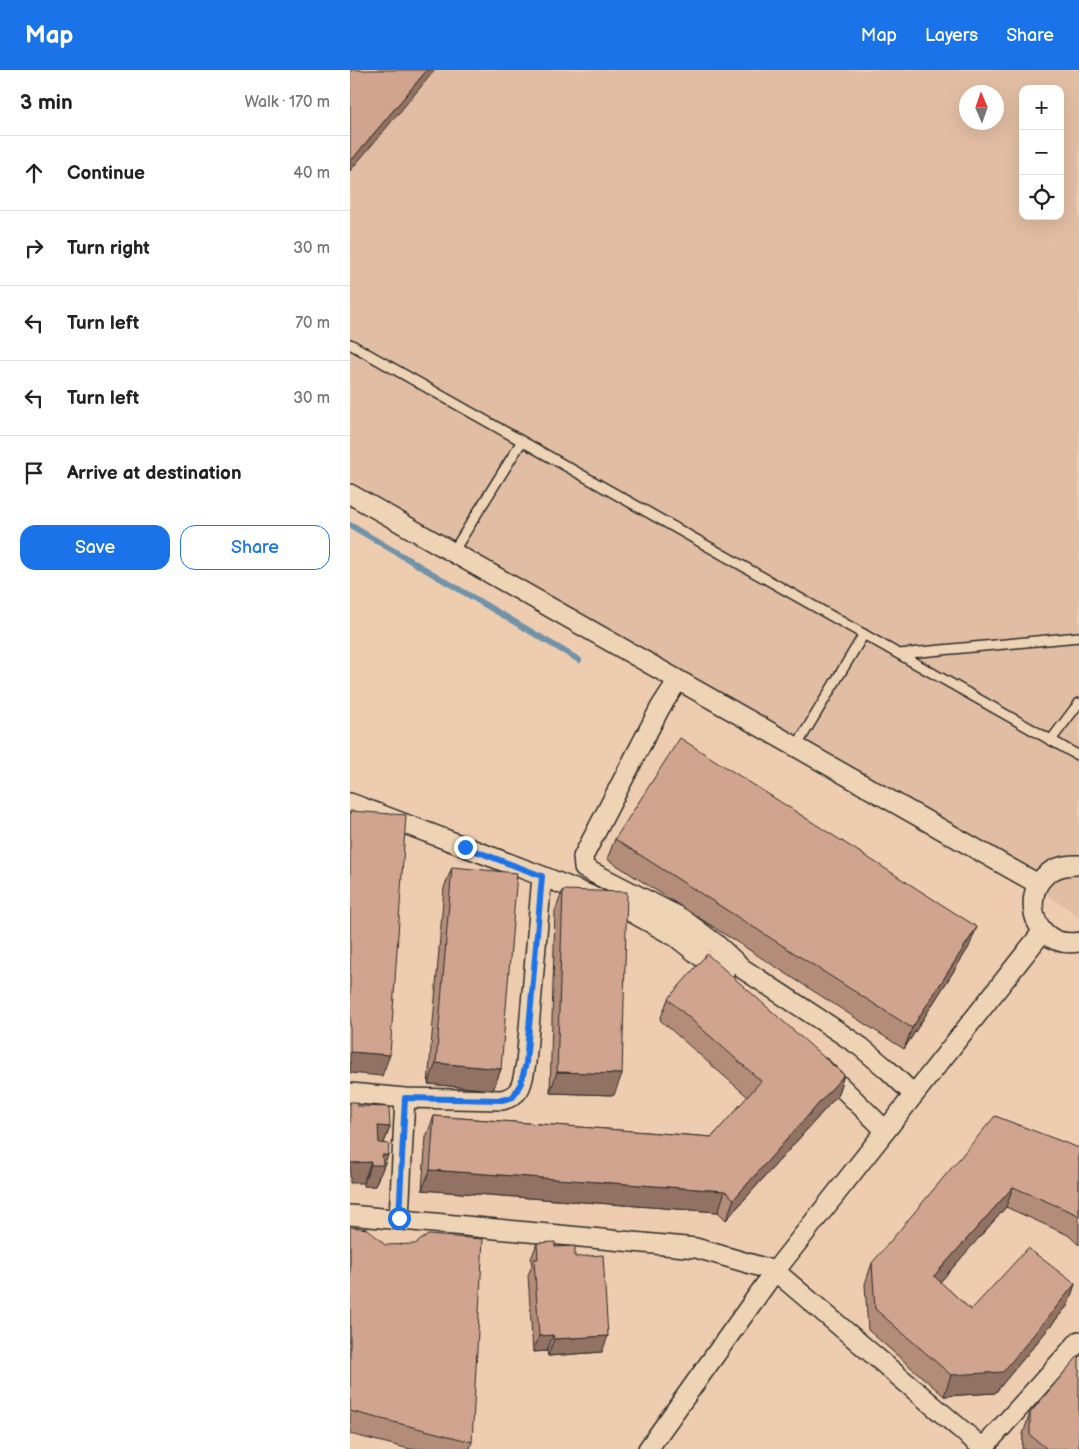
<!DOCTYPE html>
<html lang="en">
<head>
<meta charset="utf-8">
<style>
  :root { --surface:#fff; --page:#f6f6f6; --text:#222; --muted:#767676; --line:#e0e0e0; --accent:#1a73e8 }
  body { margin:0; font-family:"Balsamiq Sans",sans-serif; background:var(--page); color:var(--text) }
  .controls { position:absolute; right:15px; top:15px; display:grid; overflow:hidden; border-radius:10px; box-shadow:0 5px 20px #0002 }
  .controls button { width:45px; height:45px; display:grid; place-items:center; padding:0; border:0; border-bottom:1px solid var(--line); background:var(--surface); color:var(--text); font:25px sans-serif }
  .compass { position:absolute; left:609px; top:15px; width:45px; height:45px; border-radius:50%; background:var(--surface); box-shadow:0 5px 20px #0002; rotate:358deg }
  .stop { position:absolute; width:15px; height:15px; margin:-11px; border:4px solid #1a73e8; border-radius:50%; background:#fff }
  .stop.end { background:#1a73e8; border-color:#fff; box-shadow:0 1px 5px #0008 }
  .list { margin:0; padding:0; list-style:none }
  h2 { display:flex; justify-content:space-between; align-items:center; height:65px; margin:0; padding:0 20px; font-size:21px }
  h2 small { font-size:16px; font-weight:400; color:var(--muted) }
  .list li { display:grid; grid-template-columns:32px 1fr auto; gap:15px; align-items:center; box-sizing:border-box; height:75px; padding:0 20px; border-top:1px solid var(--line) }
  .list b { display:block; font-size:19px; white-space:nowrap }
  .list em { font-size:16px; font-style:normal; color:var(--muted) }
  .actions { display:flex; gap:10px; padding:15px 20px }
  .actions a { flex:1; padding:11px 0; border:1px solid var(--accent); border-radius:15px; text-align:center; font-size:18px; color:var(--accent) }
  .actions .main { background:var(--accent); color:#fff }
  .icon { flex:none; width:28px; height:28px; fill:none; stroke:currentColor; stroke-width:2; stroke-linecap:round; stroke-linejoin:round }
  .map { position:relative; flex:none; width:729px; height:1379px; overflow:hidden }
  header { display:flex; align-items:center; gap:30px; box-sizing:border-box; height:70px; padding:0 25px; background:var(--accent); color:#fff }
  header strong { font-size:24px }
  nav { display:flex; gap:28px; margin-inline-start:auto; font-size:18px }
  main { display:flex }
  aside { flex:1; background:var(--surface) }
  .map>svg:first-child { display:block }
  .built { fill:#e1bda3; fill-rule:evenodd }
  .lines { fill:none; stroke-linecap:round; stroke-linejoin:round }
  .stream { stroke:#6f93a9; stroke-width:6 }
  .lane-casing { stroke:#2b2b2b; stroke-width:12 }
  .street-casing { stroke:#2b2b2b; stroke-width:22 }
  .lane { stroke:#eed4b5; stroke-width:9 }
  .street { stroke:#eed4b5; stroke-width:19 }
  .wall { fill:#b38d7a; stroke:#2b2b2b }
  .shaded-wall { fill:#927363; stroke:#2b2b2b }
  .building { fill:#d0a48e; stroke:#2b2b2b }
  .route { stroke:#1a73e8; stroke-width:6 }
</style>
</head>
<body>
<header>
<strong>Map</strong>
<nav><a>Map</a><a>Layers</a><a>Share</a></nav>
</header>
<main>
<aside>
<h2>3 min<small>Walk · 170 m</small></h2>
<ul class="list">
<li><svg class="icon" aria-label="ahead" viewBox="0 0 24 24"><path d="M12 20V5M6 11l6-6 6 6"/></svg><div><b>Continue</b></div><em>40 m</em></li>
<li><svg class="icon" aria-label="right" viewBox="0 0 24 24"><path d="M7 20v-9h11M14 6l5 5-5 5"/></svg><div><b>Turn right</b></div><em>30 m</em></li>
<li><svg class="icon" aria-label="left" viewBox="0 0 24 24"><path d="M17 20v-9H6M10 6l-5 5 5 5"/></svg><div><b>Turn left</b></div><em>70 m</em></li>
<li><svg class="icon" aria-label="left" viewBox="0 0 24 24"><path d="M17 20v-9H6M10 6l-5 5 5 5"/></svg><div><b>Turn left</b></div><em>30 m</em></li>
<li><svg class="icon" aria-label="arrive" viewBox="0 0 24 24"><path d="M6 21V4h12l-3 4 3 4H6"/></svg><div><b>Arrive at destination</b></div></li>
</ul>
<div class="actions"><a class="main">Save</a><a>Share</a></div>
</aside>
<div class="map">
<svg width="729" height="1379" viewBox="0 0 729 1379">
  <rect width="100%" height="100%" fill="#eeccaf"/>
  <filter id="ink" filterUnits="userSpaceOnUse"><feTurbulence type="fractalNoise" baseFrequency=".02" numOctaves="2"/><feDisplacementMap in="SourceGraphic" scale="10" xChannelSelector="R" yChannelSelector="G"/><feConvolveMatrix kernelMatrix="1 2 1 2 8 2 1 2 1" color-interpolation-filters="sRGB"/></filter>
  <g filter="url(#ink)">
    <path class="built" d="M0,0H729V848L719,839L622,778L498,702L0,410ZM673,19H710V146H673ZM616,22H646V52H616Z"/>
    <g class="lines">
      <path class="stream" d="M0,455L229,590"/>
      <g class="lane-casing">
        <path id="lane" d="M0,274L729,686
          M103,482L172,371
          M549,584L729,567
          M701,670L729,633
          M446,677L514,564"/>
      </g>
      <g class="street-casing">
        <path id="street" d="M0,424L688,814
          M328,610L310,638L233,787L234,798L331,848L366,874L393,899L483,958L511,977L538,1000L563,1024
          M0,733L192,806L281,842L326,867L374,905
          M729,795C664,792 672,882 729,872
          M472,998L535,1060
          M0,1023L55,1028L49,1148
          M55,1028L152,1030C173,1025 172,1012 176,993L192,806
          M0,1145L346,1178L425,1201L634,1379
          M633,1378L729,1271
          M298,1379L425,1201L693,861"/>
      </g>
      <use href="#lane" class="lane"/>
      <use href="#street" class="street"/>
    </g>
    <path class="wall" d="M265,769L619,877L554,979L257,789Z
      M102,797L151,999L143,1020L78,1014L94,818Z
      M213,820L264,1025L200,1023L205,841Z
      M318,929L494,1005L487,1026L376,1150L368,1142L72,1120L76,1067L84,1046L362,1067L398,1027L310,950Z
      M7,1036L40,1057L34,1073L38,1085L30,1105L29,1106L25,1116H13Z
      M729,1078V1175L718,1165L656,1137L590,1212L621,1240L725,1214L718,1235L645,1323L594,1326L518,1260L515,1214L522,1193Z
      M0,1157L122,1372L120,1379H60L0,1364Z
      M187,1173L205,1177L225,1187L252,1282L198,1286L197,1281L183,1282L178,1205L182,1196L181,1189Z
      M680,1343L729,1379H672L673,1364Z"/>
    <path class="shaded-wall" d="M77,0H85L0,101V92Z
      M627,857L619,877L554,979L562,958Z
      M0,982L40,985L32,1006L0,1003Z
      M86,993L151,999L143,1020L78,1014Z
      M207,1002L272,1004L264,1025L200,1023Z
      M494,1005L487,1026L376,1150L384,1129Z
      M28,1056L40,1057L32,1078L21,1077Z
      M32,1085H38L30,1105L29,1106L25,1116H13L21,1095Z
      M21,1092L13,1113H0V1093Z
      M80,1100L375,1121L368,1142L72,1120Z
      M663,1117L656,1137L577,1227L584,1206Z
      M725,1214L718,1235L645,1323L594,1326L601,1305Z
      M203,1265L197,1281L183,1282L189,1266Z
      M258,1266L252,1282L198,1286L204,1269Z"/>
    <path class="building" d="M0,0H77L0,92Z
      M330,668L627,857L562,958L265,769Z
      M0,741L56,745L40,985L0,982Z
      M102,797L167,803L151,999L86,993Z
      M213,820L277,822L272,1004L207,1002Z
      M357,884L494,1005L384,1129L375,1121L80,1100L84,1046L362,1067L411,1011L318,929Z
      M0,1032H7V1036L39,1037L40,1057L28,1056L29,1073L39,1074L38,1085H32L33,1095H21V1092L0,1093Z
      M645,1046L729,1078V1147L726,1144L663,1117L584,1206L621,1240L678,1178L725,1214L653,1302L601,1305L525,1239L522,1193Z
      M0,1157L18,1159L35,1175L65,1174L78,1165L133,1169L122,1372L0,1341Z
      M205,1172V1177L225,1176V1187L253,1185L258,1266L204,1269L203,1265L189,1266L184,1189H188L187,1173Z
      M729,1285V1379H697L680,1365V1343Z"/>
  </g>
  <g class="lines" filter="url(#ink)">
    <path class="route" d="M49,1148L55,1028L152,1030L163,1027L171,1013L176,993L192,806L115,777"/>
  </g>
</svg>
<div class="controls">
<button>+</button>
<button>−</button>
<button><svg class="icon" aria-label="locate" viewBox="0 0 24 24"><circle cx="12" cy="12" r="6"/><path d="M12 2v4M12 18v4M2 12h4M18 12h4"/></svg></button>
</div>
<svg class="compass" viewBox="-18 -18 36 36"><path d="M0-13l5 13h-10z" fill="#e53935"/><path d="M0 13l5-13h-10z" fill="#767676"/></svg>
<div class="stop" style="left:49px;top:1148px"></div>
<div class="stop end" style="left:115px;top:777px"></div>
</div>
</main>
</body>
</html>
